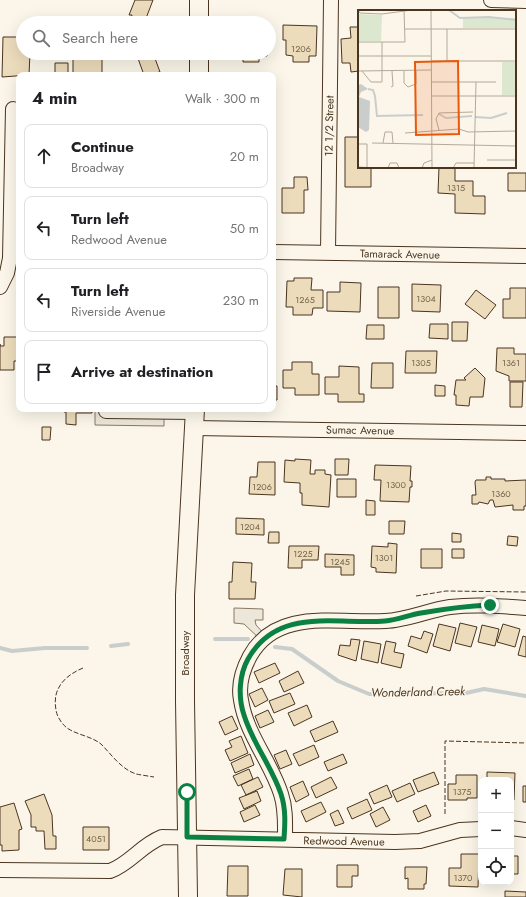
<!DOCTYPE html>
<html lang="en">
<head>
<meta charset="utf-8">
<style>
  :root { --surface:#fff; --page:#f2f2f2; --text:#202124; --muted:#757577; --line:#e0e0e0 }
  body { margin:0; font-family:Jost,sans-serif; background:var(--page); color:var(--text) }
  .controls { position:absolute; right:12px; bottom:12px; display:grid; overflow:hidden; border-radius:8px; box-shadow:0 4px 16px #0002 }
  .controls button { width:36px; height:36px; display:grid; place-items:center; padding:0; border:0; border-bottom:1px solid var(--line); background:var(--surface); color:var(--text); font:20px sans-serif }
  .stop { position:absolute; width:12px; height:12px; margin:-9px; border:3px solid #0b8043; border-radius:50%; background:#fff }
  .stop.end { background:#0b8043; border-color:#fff; box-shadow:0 1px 4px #0008 }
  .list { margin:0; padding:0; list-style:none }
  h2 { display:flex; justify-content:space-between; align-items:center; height:52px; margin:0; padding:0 16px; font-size:17px }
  h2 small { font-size:13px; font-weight:400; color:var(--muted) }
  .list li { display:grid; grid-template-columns:26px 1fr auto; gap:12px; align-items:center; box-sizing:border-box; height:64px; margin:0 8px 8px; padding:0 8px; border:1px solid var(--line); border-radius:8px }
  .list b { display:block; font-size:15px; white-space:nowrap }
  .list p { margin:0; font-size:13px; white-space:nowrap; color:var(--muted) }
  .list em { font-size:13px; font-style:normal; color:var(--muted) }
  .icon { flex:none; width:22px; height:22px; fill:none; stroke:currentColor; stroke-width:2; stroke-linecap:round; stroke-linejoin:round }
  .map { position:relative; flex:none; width:526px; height:897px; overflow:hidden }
  .search { position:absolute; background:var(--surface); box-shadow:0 4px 16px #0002; left:16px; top:16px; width:260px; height:44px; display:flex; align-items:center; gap:10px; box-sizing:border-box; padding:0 14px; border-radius:22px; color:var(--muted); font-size:15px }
  .panel { position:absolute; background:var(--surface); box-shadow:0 4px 16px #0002; left:16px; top:72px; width:260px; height:340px; border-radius:8px }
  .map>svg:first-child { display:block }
  .parking { fill:#ede7d9; stroke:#887966 }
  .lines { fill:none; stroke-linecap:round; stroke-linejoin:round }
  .stream { stroke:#c9cecd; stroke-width:4 }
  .building { fill:#ecdcbc; stroke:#4a3520 }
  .minor-casing { stroke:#4a3520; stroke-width:16 }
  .major-casing { stroke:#4a3520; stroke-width:20 }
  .minor { stroke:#fbf6e9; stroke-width:14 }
  .major { stroke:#fbf6e9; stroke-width:18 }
  .fence { stroke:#4a3520; stroke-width:1; stroke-dasharray:5 2; stroke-linecap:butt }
  .route { stroke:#0b8043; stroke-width:5 }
  .labels { text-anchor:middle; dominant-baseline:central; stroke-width:3; stroke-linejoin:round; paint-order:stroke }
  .number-label { font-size:9px; fill:#725f47 }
  .street-label { font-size:11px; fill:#4a3520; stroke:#fbf6e9 }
  .water-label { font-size:12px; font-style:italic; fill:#4a3520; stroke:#fbf6e9 }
  .inset-river { fill:none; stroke:#c9cecd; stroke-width:2 }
  .inset-road { fill:none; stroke:#b4a999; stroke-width:1 }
  .view { fill:#e8590c; fill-opacity:0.15; stroke:#e8590c; stroke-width:2 }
  .inset-edge { fill:none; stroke:#4a3520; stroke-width:2 }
</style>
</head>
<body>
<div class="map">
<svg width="526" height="897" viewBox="0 0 526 897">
  <rect width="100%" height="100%" fill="#fbf6e9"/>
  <path class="parking" d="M95,409H164V426L95,425Z
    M234,608L263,609V620H255L256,625L266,636L262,641L244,624L234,623Z"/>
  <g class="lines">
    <path class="stream" d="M215,639H248
      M111,646L128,644
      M275,647L292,649L338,681L369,694L466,693L484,689L526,696
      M0,648L12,651L45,648H87"/>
  </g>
  <path class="building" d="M135,0H153L145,21L142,20L141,23H130L132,15H129Z
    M283,25L317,26L316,56H309V62H293V56L286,55V40H283Z
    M350,27H359V71L351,72L350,63H342L341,39L351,38Z
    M3,37H23V53H30L29,75L2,77Z
    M73,53H102V73H73Z
    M136,53H153L160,72L144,75Z
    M236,53H267V56H259V62H243V56L236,55Z
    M55,63H68V75H55Z
    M345,137H359V167H371V187H345Z
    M439,167H455V181H473V196H485V214L455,213V194L438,193Z
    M508,173H526V191H508Z
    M294,177H307L308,190H304V213H282V188H294Z
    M294,278H312L311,290H323V308H313L312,315H293V307H286L287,281H294Z
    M340,282L361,283L360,312L327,311V292H340Z
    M412,284L441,285L440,312L412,311Z
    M378,287H399V318H378Z
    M510,288H526V318H503V299H510Z
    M476,290L496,305L485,319L465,304Z
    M452,322H468L467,341H452Z
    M430,324H448V339L429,338Z
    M367,325H384V339H366Z
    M4,337H19V361H14V370H0V344V346H4Z
    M497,348H514V354H526V381H509V376L496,371Z
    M406,351H437L436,373H405Z
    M292,362H312V374H319V395H295V388H283V370H292Z
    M372,363H393V388H371Z
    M273,365L274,386H277V400H273Z
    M339,366L359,367V394H364V402H338V394H325V377H339Z
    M475,368L485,378L483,397H470L469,406L456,405V395H454L456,380H466L464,378Z
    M510,382H523L522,407H510Z
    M435,385L445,386V396H435Z
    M64,409H92V413H76V425L66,424V412H64Z
    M42,427H51L50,440H42Z
    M295,459L311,460L310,474H315V470H325V474L331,475L329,507L302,505V493H300V483L284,482L285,460L295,461Z
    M335,459H349L348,475H335Z
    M258,462H275V495L249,494L250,477H257Z
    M375,465L411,466L410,481H412V487H410L409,502L380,501L381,480H374Z
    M486,477H491V479H505V481L526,480V506H524V510H513V505L495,507L493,500H490L488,504L479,502L478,504H472V495H476L475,482L476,480H486Z
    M337,479H356V497H337Z
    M366,500L375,501V515H366Z
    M236,518L264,519V535L236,534Z
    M389,521H405L404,534H389Z
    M269,532H279V543H268Z
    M452,533L461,534V542H452Z
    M508,536L518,537L517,546L507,545Z
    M388,543L397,544L396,573L376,572V568L371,567L372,546L388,547Z
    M289,546H319L318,560H302V568H288Z
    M421,549H442V568H421Z
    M452,549H464V558H452Z
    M325,554L354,555V575H341V567H325Z
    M233,562L252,563L251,582H256L255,599H229V582H232Z
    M460,623L477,627L471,647L455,643Z
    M439,624L456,628L450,651L433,646Z
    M503,624L520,629L515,647L497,642Z
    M482,625L499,629L495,646L478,642Z
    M424,631L433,634L427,653L408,646L411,636L421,639Z
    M523,636L526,637V657L518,655Z
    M351,639L360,640L356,661L338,655L340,645L350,646Z
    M364,641L381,644L378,663L361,659Z
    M386,641L396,643L394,652L404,654L401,668L381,663Z
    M275,663L280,673L259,683L254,672Z
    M298,671L304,683L284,692L279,681Z
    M262,688L268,700L255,707L249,694Z
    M290,693L295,704L274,713L269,701Z
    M307,705L312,717L294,726L288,713Z
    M268,710L274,722L260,728L255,716Z
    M232,716L238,729L225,735L219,722Z
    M333,721L338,732L315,742L310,731Z
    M241,736L248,753L230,761L225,750L232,747L229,741Z
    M314,745L319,757L299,766L293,754Z
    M286,750L292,764L280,769L274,755Z
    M250,754L254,765L235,773L231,763Z
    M343,754L347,763L328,771L324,762Z
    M249,769L253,779L238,786L233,776Z
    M434,772L439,784L418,792L413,780Z
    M487,772L515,773L514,800L511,799V780H487Z
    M456,775H477V798H467V800H448V784H456Z
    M258,777L263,787L246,795L241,785Z
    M331,777L337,788L316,798L311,787Z
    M303,781L309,795L296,802L290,787Z
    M410,783L415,794L397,802L392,791Z
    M387,785L392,797L374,804L369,793Z
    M523,786H526V802H523Z
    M257,791L261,801L244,809L239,798Z
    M44,794L52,815L53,836H56V849H45L44,831H36V827H31V815L25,801Z
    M367,799L372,810L352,819L347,808Z
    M321,802L326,812L306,822L301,811Z
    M14,803L22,829L19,830V850L2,851V845H0V807Z
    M255,805L260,815L244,822L240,812Z
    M426,805L431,816L418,822L413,811Z
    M383,807L390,820L376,827L370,814Z
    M338,810L344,823L335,826L330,814Z
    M83,827H109V850H83Z
    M461,854H479L478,887L449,886V868H461Z
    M511,856H518V874H511Z
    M337,865H358V876H352V887H337Z
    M228,866H248V896H227Z
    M405,867H427L426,884H424V889H408V878L405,879Z
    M285,869H302V897L283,895Z
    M505,891L526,892V897H505Z"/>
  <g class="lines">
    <g class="minor-casing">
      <path id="minor" d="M491,0L526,1
        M273,252L526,256
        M328,253L331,0
        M0,287L7,273L10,258L13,109
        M106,411L195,412
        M194,428L526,433
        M511,828L526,830
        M285,839C285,824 286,809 281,794C271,762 246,734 241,700C238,685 243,669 250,656C277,607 339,624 385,621C407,620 429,610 450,607C476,604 501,606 526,608
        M0,870L110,871C131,863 140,846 162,837L395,842L420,841L460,830L481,829"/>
    </g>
    <g class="major-casing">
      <path id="major" d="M199,23V0
        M199,75V53
        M188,897L185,701V595L195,409"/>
    </g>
    <use href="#minor" class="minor"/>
    <use href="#major" class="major"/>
    <path class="fence" d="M416,596L446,591L526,592
      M83,668C64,676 52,689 56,710C57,717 62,724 67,728C77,735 91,736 101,744C111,754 121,769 136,774C141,775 148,776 154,777
      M445,814V741L526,743"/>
  </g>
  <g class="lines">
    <path class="route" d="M187,792V837L284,839C285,824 286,809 281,794C272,767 252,742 244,715C238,697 239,675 248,659C278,606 336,625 385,621C397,620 409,615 421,613C444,609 466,606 490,605"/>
  </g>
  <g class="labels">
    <g class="number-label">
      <text x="301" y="48">1206</text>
      <text x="456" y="187">1315</text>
      <text x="426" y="298">1304</text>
      <text x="305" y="299">1265</text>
      <text x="421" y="362">1305</text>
      <text x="511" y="362">1361</text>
      <text x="396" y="484">1300</text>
      <text x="262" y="486">1206</text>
      <text x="501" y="493">1360</text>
      <text x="250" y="526">1204</text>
      <text x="303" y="553">1225</text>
      <text x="384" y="557">1301</text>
      <text x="340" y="561">1245</text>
      <text x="462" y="791">1375</text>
      <text x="96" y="838">4051</text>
      <text x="463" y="877">1370</text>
    </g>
    <g class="street-label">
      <text transform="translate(329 126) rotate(-89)">12 1/2 Street</text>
      <text transform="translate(400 254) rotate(1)">Tamarack Avenue</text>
      <text transform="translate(360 430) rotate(1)">Sumac Avenue</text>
      <text transform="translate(185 653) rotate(-90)">Broadway</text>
      <text transform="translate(344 841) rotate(1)">Redwood Avenue</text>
    </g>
    <g class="water-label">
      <text transform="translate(418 692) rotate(-1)">Wonderland Creek</text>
    </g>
  </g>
  <g transform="translate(358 10)">
    <rect width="158" height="158" fill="#fbf6e9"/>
    <path d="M0,4L24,5L23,31H0ZM105,7L158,8V18H105ZM144,52H158V85H144Z" fill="#dce7d0"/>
    <path d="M3,74L10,79L3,82L1,87L12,91L11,120L8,122L0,117V75Z" fill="#c9cecd"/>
    <path class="inset-river" d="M91,0L102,8L131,7L158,10M10,79L15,80L17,86L19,106L65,105M81,104L88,108L114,106M117,107L133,108L149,103"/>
    <path class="inset-road" d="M0,0L2,3L24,4L54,0M73,0L74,158M47,19H158M89,19V51M0,32H47L46,0M0,46H73M73,51H158M0,61L73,60M4,61L13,72H24V32M46,61V73L50,77L58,74V61M74,72H138M33,77L35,76L34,61M73,86H158M81,120L78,109L81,103L115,102M47,123L101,119L110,122L158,121M14,133L158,136M25,133L27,122H34L35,133M0,134H9V158M129,150H158M0,157L18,158M30,158L32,153H39L41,158M64,158L66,153L74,150M95,158L98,153H116M116,158L118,72"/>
    <path class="view" d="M100,51L101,124L58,125L57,52Z"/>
    <rect width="158" height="158" class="inset-edge"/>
  </g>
</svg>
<div class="controls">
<button>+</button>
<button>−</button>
<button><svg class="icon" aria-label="locate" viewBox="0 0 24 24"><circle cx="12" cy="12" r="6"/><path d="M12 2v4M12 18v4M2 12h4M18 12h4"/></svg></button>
</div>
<div class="stop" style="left:187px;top:792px"></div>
<div class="stop end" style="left:490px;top:605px"></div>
<div class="search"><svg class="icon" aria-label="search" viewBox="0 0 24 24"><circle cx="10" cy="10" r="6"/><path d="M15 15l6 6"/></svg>Search here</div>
<section class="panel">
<h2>4 min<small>Walk · 300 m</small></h2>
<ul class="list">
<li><svg class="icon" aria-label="ahead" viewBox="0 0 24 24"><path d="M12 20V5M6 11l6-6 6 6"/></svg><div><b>Continue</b><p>Broadway</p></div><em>20 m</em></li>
<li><svg class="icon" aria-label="left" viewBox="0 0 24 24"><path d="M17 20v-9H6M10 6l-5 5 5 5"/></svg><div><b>Turn left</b><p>Redwood Avenue</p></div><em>50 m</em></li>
<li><svg class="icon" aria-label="left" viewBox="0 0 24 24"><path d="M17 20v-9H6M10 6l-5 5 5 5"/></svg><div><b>Turn left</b><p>Riverside Avenue</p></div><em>230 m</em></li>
<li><svg class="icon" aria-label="arrive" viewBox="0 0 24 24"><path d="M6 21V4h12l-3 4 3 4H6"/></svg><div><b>Arrive at destination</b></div></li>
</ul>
</section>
</div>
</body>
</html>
